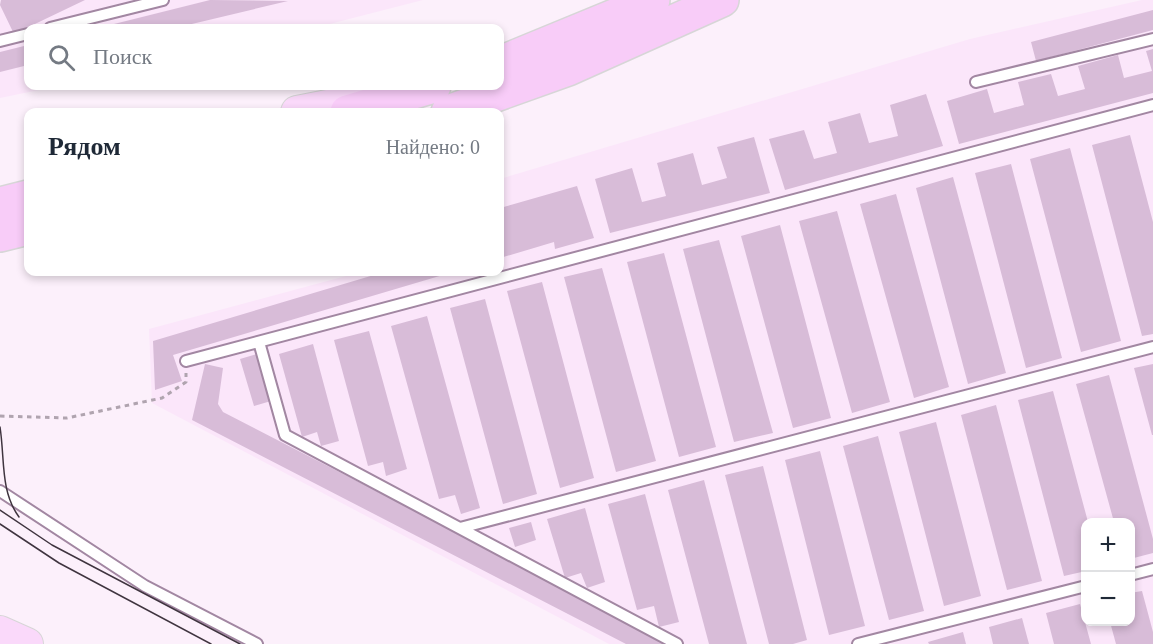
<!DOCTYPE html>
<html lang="ru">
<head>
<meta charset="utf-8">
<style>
  :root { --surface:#fff; --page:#f6f6f7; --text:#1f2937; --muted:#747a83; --line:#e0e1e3 }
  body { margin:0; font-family:Georgia,serif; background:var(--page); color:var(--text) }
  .controls { position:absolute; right:18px; bottom:18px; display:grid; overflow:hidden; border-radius:12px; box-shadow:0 3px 9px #0003 }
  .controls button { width:54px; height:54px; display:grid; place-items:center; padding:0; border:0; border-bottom:2px solid var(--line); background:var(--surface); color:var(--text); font:30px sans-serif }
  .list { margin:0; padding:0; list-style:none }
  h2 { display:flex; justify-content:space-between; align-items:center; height:78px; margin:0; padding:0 24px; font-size:26px }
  h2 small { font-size:20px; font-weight:400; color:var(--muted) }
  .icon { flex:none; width:33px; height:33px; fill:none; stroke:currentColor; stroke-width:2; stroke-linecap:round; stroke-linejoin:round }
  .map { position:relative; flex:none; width:1153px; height:644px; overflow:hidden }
  .search { position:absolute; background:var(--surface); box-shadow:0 3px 9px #0003; left:24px; top:24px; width:480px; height:66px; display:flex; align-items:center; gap:15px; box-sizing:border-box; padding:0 21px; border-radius:12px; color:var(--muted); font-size:22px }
  .panel { position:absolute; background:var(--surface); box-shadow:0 3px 9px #0003; left:24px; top:108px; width:480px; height:168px; border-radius:12px }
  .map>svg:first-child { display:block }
  .built { fill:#fbe6fa; fill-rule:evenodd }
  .building { fill:#d8bcd8 }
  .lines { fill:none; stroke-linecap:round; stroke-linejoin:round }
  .service-casing { stroke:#a287a2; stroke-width:14 }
  .primary-casing { stroke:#d7d6d7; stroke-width:34 }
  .trunk-casing { stroke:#d7d6d7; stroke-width:36 }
  .path { stroke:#b0a4af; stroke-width:3; stroke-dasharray:4.5 4.5; stroke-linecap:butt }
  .service { stroke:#fff; stroke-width:10 }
  .primary { stroke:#fad9fa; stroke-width:32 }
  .trunk { stroke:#f8ccf8; stroke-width:33 }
  .tram { stroke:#3f343f; stroke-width:1.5 }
</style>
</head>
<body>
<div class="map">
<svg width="1153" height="644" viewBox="0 0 1153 644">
  <rect width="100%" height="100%" fill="#fcf0fb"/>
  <path class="built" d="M0,0H423L314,28H28V86H58L0,98Z
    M1142,0H1153V644H609L152,403L149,329L361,272H500V179L970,39ZM1086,522H1130V622H1086Z"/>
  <path class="building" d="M1,0H85L14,34L0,5Z
    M210,0L288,1L175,28H98Z
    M1153,10V30L1036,61L1031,42Z
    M28,45V65L0,72V52Z
    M1153,49V93L959,144L947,101L987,89L994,113L1024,105L1018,82L1051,74L1058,96L1085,89L1078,66L1118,55L1124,78L1152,71L1146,51Z
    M926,94L943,146L785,190L769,139L804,130L814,159L837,153L828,122L860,113L869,143L898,136L890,105Z
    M1130,135L1153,222V334L1142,336L1092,145Z
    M754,137L770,193L610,233L595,179L632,168L642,202L666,196L657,163L693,153L702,185L727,178L717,147Z
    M1070,148L1121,341L1081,352L1030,159Z
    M1011,164L1062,358L1026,368L975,173Z
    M953,177L1006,373L968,384L916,188Z
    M577,186L594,238L555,249L554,242L500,258V208Z
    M896,194L949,387L914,398L860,204Z
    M837,211L890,402L852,413L799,221Z
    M780,225L831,418L793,428L741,236Z
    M719,240L773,433L734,442L683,249Z
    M664,253L716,447L679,457L627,262Z
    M602,268L656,461L616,472L564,277Z
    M384,272H453L173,355L182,381L155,390L153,341Z
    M542,282L594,478L560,488L507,291Z
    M485,299L537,494L503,504L450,308Z
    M427,316L480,508L461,514L455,495L439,499L391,326Z
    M369,331L407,469L386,476L383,462L368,466L334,340Z
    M313,344L339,441L321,446L317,432L302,437L279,354Z
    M257,354L271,401L254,406L240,359Z
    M205,364L223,368L218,404L223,412L673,644H626L192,420Z
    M1153,364V435H1152L1134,368Z
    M1109,375L1153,539V553L1130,559V522H1114L1076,384Z
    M1053,391L1088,522H1086V571L1064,576L1018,400Z
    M996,405L1042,581L1007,590L961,415Z
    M936,422L981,596L944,606L899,432Z
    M878,436L924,611L889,620L843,446Z
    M820,451L865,626L829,635L785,460Z
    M763,466L807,640L793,644H769L725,475Z
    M704,480L747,644H709L668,490Z
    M645,494L679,622L659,627L654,606L637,610L608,504Z
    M585,508L605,582L587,588L581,573L565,578L547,519Z
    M531,522L536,540L515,547L509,528Z
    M1142,591L1153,632V644H1116L1110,622H1130V593Z
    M1080,604L1091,644H1054L1046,613Z
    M1022,618L1029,644H993L989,627Z
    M963,632L966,644H929L928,642Z"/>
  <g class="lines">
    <g class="service-casing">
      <path id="service" d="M50,28L163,0
        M0,41L28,34
        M976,82L1153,39
        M259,342L285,435L677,644
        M186,361L1153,105
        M0,491L145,586L257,644
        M460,528L1153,347
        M1130,575L1153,569
        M858,644L1086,586"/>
    </g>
    <g class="primary-casing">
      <path id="primary" d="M297,112L374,97
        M0,632L27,644"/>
    </g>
    <g class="trunk-casing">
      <path id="trunk" d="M500,63L653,0
        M347,112L434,86
        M448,112L568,69L722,0
        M0,204L28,197
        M0,235L28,228"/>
    </g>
    <path class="path" d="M0,416L67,418L162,398L186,382V373"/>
    <use href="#service" class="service"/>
    <use href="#primary" class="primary"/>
    <use href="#trunk" class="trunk"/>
    <path class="tram" d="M0,427C5,459 0,491 19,517
      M0,510L52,545L240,644
      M0,524L59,563L211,644"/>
  </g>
</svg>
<div class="controls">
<button>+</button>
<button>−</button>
</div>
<div class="search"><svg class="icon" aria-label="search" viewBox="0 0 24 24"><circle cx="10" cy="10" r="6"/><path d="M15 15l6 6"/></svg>Поиск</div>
<section class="panel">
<h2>Рядом<small>Найдено: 0</small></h2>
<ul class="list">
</ul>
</section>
</div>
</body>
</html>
